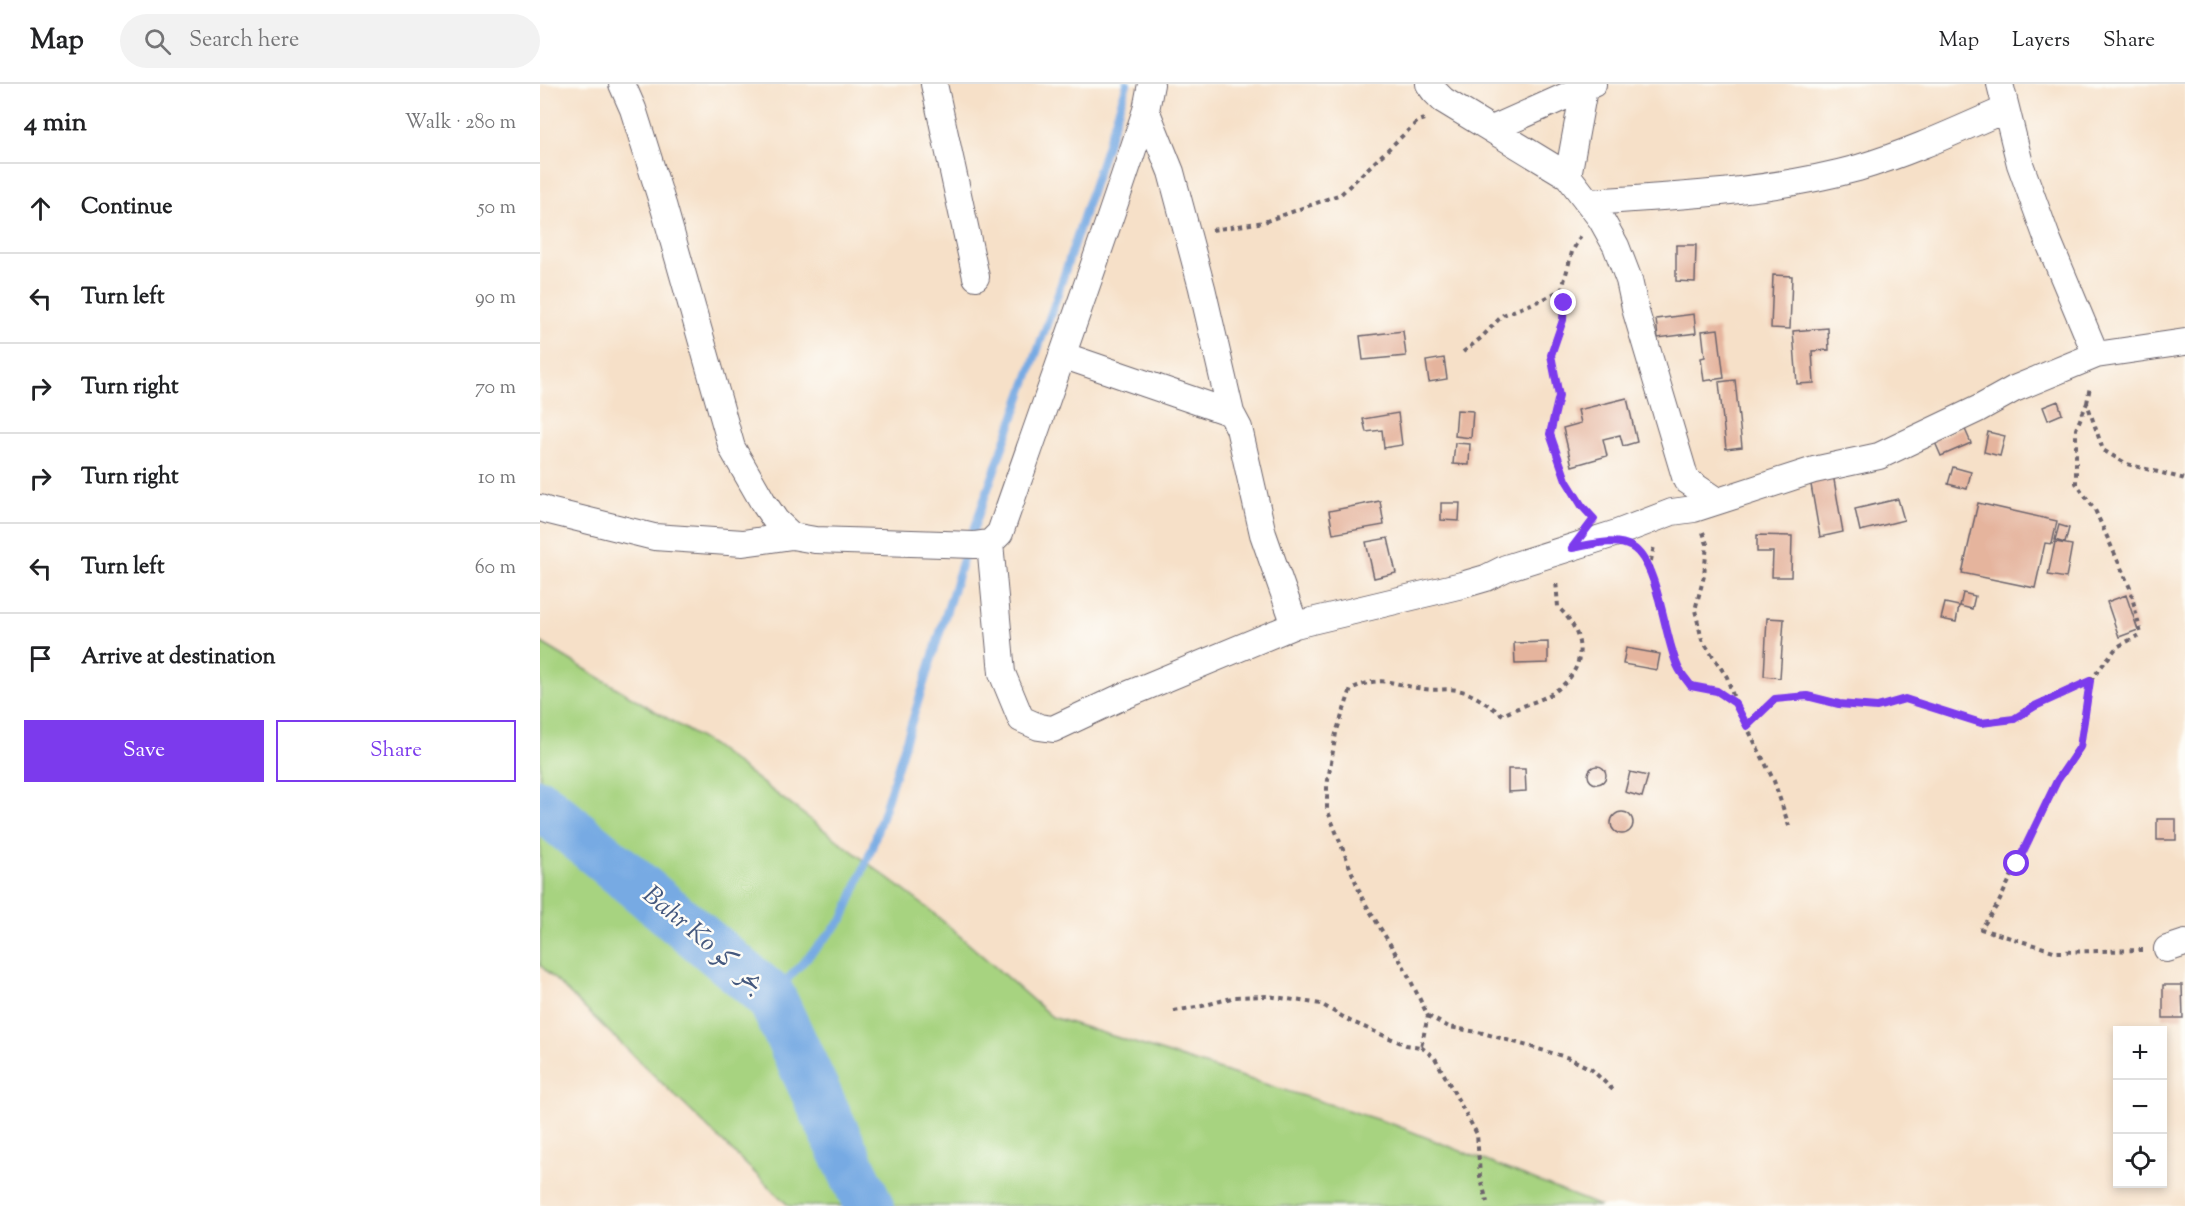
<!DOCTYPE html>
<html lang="en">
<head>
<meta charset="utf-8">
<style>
  :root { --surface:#fff; --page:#f2f2f2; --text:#202124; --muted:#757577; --line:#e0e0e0; --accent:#7c3aed }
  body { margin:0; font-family:"Sorts Mill Goudy",Amiri,serif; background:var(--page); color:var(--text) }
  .controls { position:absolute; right:18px; bottom:18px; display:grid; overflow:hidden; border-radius:0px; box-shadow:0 3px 9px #0003 }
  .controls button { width:54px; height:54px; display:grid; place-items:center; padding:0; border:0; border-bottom:2px solid var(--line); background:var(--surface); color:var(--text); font:30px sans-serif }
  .stop { position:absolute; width:18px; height:18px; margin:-14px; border:4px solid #7c3aed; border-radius:50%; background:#fff }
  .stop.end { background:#7c3aed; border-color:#fff; box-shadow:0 2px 6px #0008 }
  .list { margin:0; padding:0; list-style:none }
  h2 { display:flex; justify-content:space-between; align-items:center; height:78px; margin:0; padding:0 24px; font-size:26px }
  h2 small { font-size:20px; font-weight:400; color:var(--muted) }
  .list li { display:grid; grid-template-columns:39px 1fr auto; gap:18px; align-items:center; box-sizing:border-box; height:90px; padding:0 24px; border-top:2px solid var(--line) }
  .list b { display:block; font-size:22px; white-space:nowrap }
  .list em { font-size:20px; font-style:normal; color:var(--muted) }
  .actions { display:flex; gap:12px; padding:18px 24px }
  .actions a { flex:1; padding:14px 0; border:2px solid var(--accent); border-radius:0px; text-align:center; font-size:21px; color:var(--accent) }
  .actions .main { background:var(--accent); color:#fff }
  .icon { flex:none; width:33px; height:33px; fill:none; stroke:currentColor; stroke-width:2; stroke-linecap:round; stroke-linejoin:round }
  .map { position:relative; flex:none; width:1645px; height:1122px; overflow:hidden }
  header { display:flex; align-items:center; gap:36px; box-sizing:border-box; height:84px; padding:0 30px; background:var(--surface); border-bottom:2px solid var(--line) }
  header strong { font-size:28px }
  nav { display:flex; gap:33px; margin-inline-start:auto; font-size:21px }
  .search { width:420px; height:54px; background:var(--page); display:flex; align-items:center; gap:15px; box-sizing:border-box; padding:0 21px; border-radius:33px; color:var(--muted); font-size:22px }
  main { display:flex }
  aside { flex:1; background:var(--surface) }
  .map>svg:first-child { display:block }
  .green { fill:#a7d380; stroke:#647a5e; stroke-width:1.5 }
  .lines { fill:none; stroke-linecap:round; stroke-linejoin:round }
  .stream { stroke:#77aae3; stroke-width:8 }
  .river { stroke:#77aae3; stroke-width:50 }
  .building { fill:#e5b49d }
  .street-casing { stroke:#6c646c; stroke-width:28 }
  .path { stroke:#6c646c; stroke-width:4; stroke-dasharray:4.5 4.5; stroke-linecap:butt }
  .street { stroke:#fff; stroke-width:26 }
  .route { stroke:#7c3aed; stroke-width:8 }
  .labels { text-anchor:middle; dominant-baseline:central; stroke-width:5; stroke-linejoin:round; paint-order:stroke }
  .water-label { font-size:26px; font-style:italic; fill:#44587e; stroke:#fdfcf7 }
</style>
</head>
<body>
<header>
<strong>Map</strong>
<div class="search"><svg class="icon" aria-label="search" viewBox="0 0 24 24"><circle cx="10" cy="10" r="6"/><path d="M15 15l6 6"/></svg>Search here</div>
<nav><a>Map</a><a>Layers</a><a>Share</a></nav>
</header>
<main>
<aside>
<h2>4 min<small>Walk · 280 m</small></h2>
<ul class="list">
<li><svg class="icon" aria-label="ahead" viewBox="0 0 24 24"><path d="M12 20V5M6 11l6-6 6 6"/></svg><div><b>Continue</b></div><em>50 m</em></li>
<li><svg class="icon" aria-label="left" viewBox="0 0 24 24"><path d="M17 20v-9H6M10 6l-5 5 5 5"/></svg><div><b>Turn left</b></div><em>90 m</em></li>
<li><svg class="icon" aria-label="right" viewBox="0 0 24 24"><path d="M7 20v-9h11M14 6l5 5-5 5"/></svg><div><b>Turn right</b></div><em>70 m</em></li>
<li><svg class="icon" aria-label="right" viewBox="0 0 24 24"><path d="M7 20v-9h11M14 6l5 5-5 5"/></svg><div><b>Turn right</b></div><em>10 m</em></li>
<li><svg class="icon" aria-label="left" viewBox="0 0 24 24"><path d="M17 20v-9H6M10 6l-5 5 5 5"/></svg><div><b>Turn left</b></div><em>60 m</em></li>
<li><svg class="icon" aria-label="arrive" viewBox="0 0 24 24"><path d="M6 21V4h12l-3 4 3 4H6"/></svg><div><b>Arrive at destination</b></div></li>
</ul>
<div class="actions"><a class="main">Save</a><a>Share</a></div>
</aside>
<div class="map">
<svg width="1645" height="1122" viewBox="0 0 1645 1122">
  <rect width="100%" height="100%" fill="#fdfcf7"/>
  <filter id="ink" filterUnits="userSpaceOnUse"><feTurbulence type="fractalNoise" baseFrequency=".0167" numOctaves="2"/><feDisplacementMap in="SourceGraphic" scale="12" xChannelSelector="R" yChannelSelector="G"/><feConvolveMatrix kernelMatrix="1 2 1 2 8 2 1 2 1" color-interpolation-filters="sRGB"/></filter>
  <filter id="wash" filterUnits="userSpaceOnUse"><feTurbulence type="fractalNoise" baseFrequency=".008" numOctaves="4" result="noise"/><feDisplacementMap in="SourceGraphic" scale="24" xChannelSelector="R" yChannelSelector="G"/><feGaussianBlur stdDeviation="1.35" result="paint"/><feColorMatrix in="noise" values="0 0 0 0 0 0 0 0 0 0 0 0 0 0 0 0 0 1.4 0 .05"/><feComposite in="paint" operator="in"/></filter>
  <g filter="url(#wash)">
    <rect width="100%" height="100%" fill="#f6e0c8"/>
    <path class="green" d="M0,558L172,661L390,826L512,933L855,1041L1060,1122H249L0,881Z"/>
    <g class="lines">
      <path class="stream" d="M231,913L303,835L332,764L426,466L516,215L587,0"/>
      <path class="river" d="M0,720L231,913L329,1122"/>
    </g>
    <g id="blocks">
      <path class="building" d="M1136,161H1156L1155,198L1136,197Z
        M1233,191L1252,192L1250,245L1231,244Z
        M1154,230L1156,249L1118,254L1116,235Z
        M1288,244L1289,266L1272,267L1274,299L1257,300L1253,247Z
        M1178,245L1184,294L1164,297L1161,274L1165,273L1162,247Z
        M863,247L866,272L823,276L820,252Z
        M904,274L907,295L889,298L886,277Z
        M1195,296L1202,363L1186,365L1179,298Z
        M1087,314L1097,358L1083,362L1080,351L1063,355L1067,372L1032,382L1023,344L1041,339L1038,326Z
        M1518,317L1522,330L1508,336L1503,323Z
        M917,326L933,327L931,354L915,352Z
        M858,329L862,361L844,364L842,346L826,348L823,335Z
        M1424,343L1431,359L1401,372L1394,356Z
        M1448,348L1465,352L1460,372L1444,368Z
        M915,359L930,360L929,381L913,380Z
        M1413,383L1431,388L1427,405L1408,400Z
        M1293,390L1303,448L1280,453L1270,395Z
        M1358,415L1364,436L1320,447L1315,425Z
        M840,417L844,441L793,450L789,427Z
        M901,419H920L919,437L901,436Z
        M1438,419L1517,437L1512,460L1505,459L1495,504L1422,489Z
        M1519,441L1529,444L1525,459L1515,456Z
        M1217,451L1252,452L1251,493H1232L1233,468H1217Z
        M848,454L856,489L834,494L826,458Z
        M1515,458L1532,461L1526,494L1508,491Z
        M1423,509L1435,512L1432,525L1420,522Z
        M1586,511L1598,546L1579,553L1567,518Z
        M1405,519L1419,522L1416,538L1401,535Z
        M1227,534L1244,535L1240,594L1224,592Z
        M1008,558V579L975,580L974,559Z
        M1086,564L1120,570L1117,586L1083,580Z
        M1048 691a9 9 0 1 1 18 0a9 9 0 1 1-18 0Z
        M968,685H985L986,707L968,708Z
        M1090,688L1108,692L1102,713L1085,708Z
        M1071 739a11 11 0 1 1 22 0a11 11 0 1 1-22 0Z
        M1617,735H1636V756H1617Z
        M1623,901H1642L1643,934H1623Z"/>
    </g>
  </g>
  <g filter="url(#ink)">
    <use href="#blocks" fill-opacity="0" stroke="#6c646c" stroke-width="1.5"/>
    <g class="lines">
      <g class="street-casing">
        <path id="street" d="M82,0L93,25L124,124L192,364L223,418L236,437L252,452
          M394,0L436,193
          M889,0L894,7L903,16L1028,92L1061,135L1076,162L1089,196L1096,228L1146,396L1177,417
          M1460,0L1480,80L1507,154L1556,271L1645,258
          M606,26L631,88L662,204L691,329L699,344L723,450L755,541
          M952,45L1053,0
          M1028,92L1044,5
          M1048,118C1139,112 1230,108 1318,84C1369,69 1418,46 1466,25
          M522,271L691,329
          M0,424L9,427L114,453L203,459L252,452L275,456L435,461L450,459L460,449C509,308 560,168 606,26L611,0
          M450,459L462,589L481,635L499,643L513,645L577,615L755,541L922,501L946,494L966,484L1077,449L1132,428L1154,425L1274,386L1339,372L1438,325L1474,305L1556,271
          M1627,865L1645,859"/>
      </g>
      <path class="path" d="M672,146L724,138L801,110L878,37L884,35
        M1022,205L1025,219L1023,236L1011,271L1019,312L1010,350L1026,396L1042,422L1051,432
        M923,268L941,254L963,231L1004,215L1022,205L1032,168L1041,151
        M1547,319L1550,302
        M1163,448L1167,460L1164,492L1155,526L1162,556L1187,593L1195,618
        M1098,469L1103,474L1109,486L1138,583L1151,602L1177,607L1195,619L1234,697L1249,742
        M1109,486L1114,462
        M1207,642L1235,615L1267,612L1299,620L1337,623L1365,615L1441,639L1474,635L1495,622L1549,597
        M1603,866L1517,868L1441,845L1458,820L1517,697L1541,663L1550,597L1577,563L1601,550L1590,504L1555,426L1536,399V345L1547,319L1563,366L1587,380L1645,395
        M634,927L662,922L695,913L728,912L781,920L810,937L866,961L881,963L888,932L864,883L822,814L787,725V702L796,649L811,605C844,590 853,601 884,605C895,607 907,604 917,606C934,609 949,622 963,631C979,622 999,618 1014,608C1048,585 1047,550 1018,523L1016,496
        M888,932L909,943L943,949L1029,974L1051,985L1073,1006
        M881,963L895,974L937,1050L940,1092L947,1118"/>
      <use href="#street" class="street"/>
    </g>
  </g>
  <g class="lines" filter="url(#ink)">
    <path class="route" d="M1024,219L1023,236L1011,271L1019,312L1010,350L1026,396L1042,422L1054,435L1032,464C1050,461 1075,453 1092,463C1119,479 1124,554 1138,583C1141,590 1147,596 1151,602L1177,607L1195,619L1207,642L1235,615L1267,612L1299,620L1337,623L1365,615L1441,639L1474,635L1495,622L1550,597L1540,663L1517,697L1477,780"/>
  </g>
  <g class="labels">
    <g class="water-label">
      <text transform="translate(163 856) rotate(40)">Bahr Ko بحر كو</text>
    </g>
  </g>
</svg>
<div class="controls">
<button>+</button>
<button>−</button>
<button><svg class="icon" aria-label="locate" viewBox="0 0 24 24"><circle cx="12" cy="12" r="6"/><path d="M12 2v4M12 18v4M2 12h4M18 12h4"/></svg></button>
</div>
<div class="stop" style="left:1477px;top:780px"></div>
<div class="stop end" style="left:1024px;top:219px"></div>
</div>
</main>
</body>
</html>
